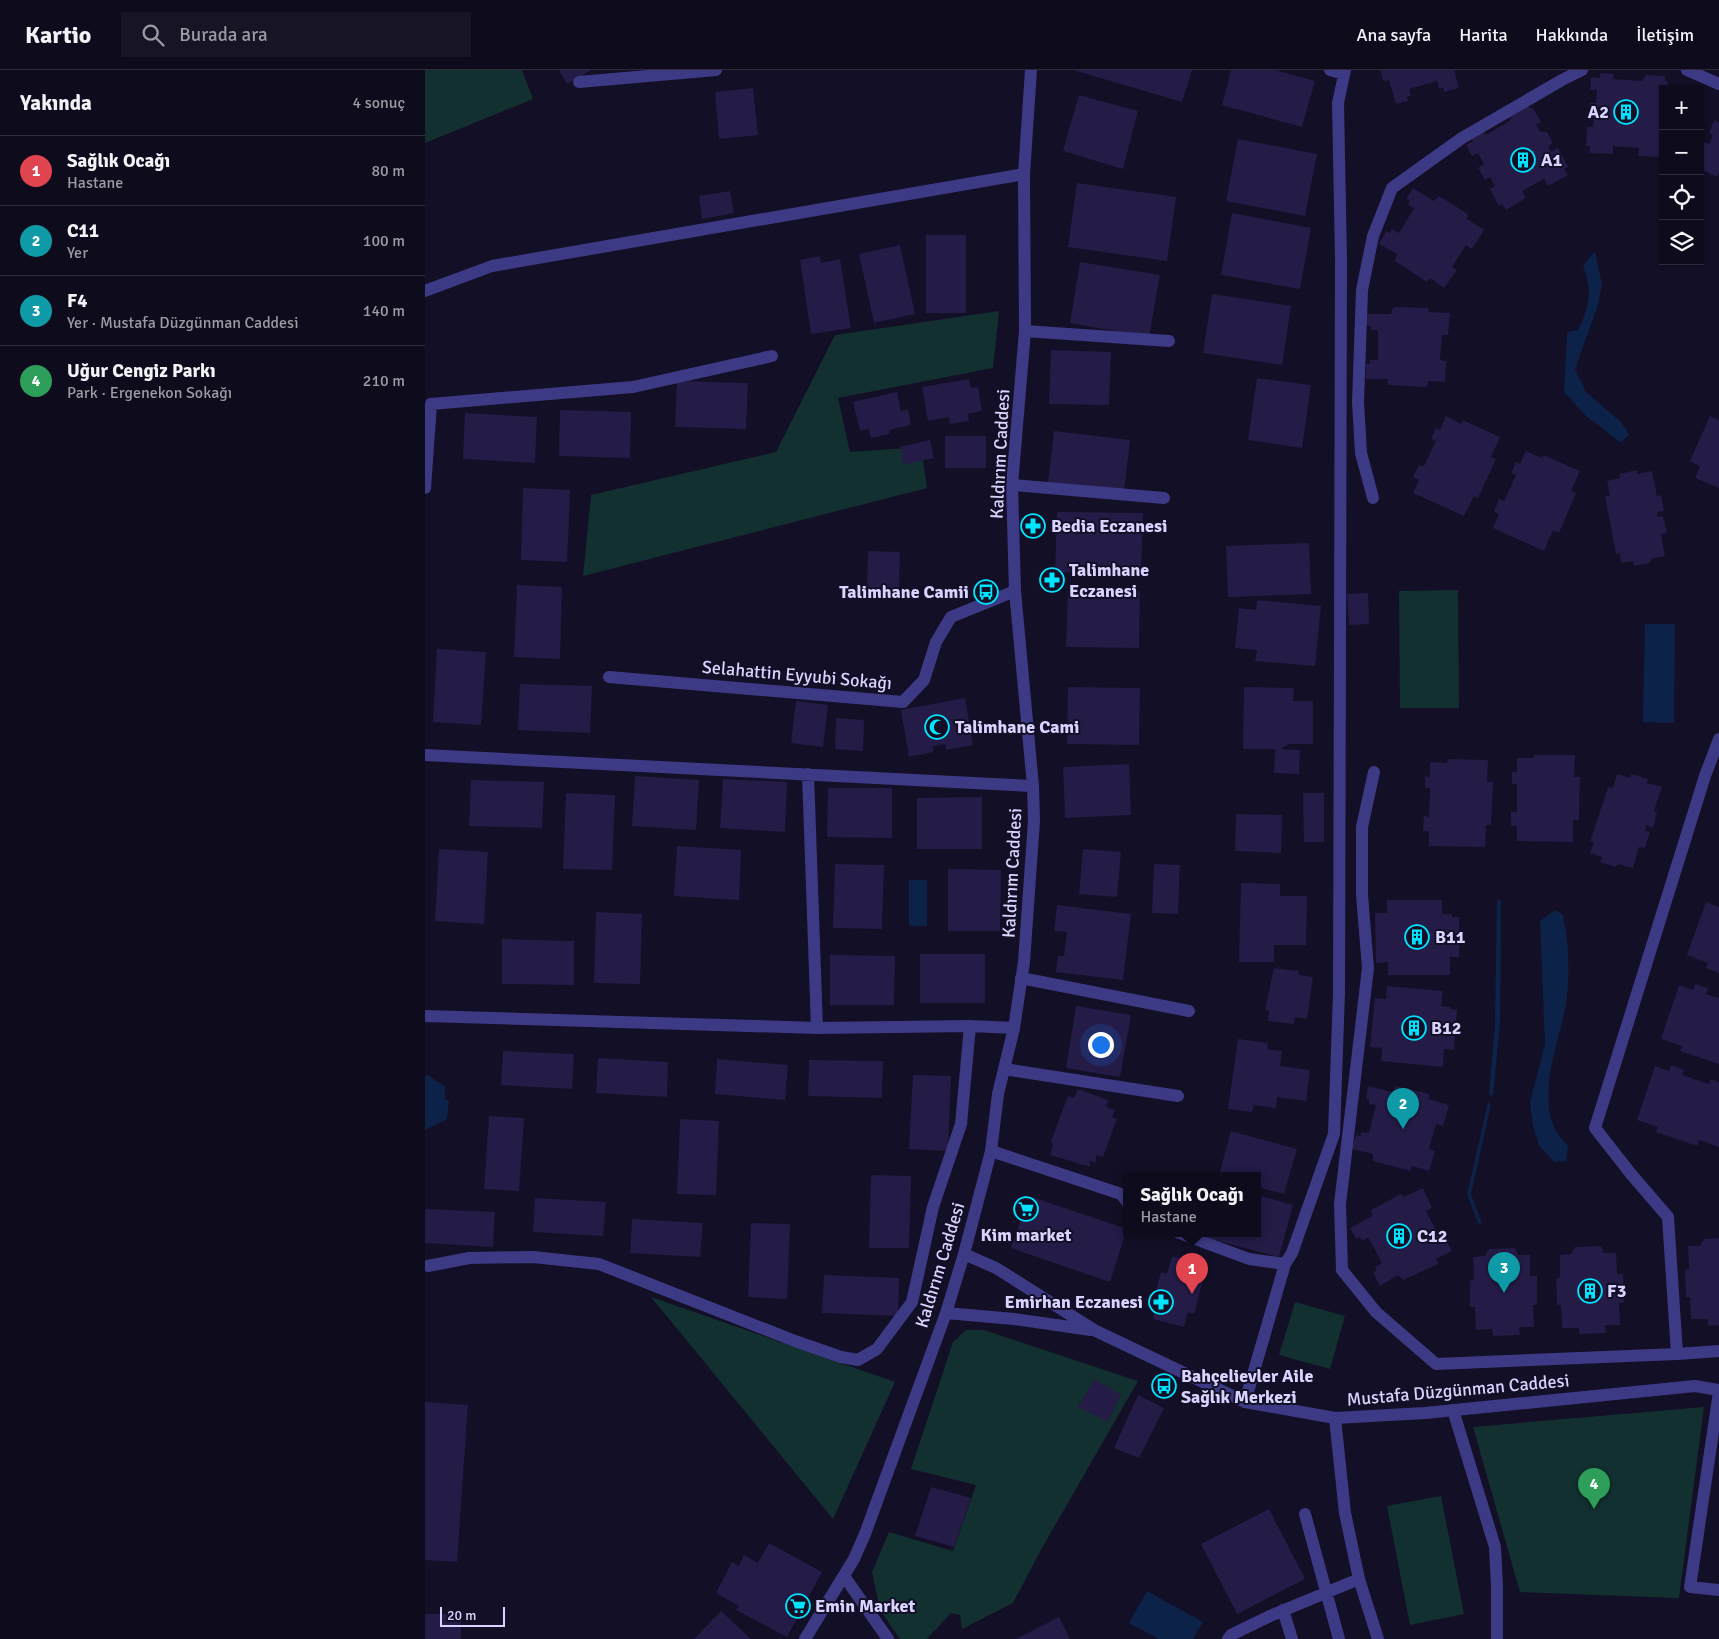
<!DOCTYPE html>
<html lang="tr">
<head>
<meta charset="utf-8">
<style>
  :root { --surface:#0e0b1c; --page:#171425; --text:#f1f3f6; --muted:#9b9ba3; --line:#2e2b3b; --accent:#00e5ff }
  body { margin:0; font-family:Signika,sans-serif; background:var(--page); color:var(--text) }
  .controls { position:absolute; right:15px; top:15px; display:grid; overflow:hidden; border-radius:0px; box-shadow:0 1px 4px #0004 }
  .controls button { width:45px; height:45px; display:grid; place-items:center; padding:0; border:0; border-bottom:1px solid var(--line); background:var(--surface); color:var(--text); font:25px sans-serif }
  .scale { position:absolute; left:15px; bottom:12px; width:65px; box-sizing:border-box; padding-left:5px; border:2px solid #d9d4ff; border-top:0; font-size:14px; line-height:18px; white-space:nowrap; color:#d9d4ff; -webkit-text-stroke:4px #130f26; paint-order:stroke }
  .you { position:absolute; left:675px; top:974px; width:18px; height:18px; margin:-12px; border:4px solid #fff; border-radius:50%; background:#1a73e8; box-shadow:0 0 0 8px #1a73e833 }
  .badge { display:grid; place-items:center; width:32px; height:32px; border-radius:50%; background:var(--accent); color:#fff; font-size:16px; font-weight:700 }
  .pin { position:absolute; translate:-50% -41px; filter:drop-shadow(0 1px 2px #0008) }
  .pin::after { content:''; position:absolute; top:26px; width:18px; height:15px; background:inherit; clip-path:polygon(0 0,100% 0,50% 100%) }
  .popup { position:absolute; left:698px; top:1102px; width:138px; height:65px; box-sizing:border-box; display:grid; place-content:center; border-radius:0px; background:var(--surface); filter:drop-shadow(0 1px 4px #0005); font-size:16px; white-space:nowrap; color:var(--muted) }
  .popup b { font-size:19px; color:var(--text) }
  .popup::after { content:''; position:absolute; left:50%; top:100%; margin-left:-10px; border:10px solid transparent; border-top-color:var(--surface) }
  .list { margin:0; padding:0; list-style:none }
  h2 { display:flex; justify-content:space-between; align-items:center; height:65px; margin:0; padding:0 20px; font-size:21px }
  h2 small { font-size:16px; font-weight:400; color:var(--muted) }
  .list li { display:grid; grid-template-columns:32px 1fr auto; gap:15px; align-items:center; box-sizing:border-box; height:70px; padding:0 20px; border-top:1px solid var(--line) }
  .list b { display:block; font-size:19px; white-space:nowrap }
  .list p { margin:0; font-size:16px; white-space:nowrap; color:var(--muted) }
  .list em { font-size:16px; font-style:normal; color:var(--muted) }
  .icon { flex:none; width:28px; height:28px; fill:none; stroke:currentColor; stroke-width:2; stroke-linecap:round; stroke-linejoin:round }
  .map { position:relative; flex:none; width:1294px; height:1569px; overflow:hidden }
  header { display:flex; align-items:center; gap:30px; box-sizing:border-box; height:70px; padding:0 25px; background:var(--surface); border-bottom:1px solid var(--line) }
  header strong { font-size:24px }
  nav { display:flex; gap:28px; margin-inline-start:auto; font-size:18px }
  .search { width:350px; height:45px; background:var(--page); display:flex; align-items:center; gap:12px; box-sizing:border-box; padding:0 18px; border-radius:0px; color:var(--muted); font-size:19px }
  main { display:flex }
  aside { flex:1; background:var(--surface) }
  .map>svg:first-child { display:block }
  .green { fill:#12302f }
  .water { fill:#0c2248 }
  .building { fill:#241b47 }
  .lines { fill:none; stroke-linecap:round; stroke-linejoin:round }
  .minor { stroke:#3d3a85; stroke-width:12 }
  .tertiary { stroke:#3d3a85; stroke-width:12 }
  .labels { text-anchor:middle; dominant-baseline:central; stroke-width:4; stroke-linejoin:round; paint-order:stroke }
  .poi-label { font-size:18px; font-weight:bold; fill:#d9d4ff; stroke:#130f26; text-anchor:start }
  .street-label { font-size:18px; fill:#d9d4ff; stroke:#130f26 }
</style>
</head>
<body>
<header>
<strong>Kartio</strong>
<div class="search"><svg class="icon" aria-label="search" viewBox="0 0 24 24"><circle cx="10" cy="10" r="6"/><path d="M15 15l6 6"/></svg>Burada ara</div>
<nav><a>Ana sayfa</a><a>Harita</a><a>Hakkında</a><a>İletişim</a></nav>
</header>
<main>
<aside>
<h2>Yakında<small>4 sonuç</small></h2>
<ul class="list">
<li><span class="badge" style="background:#e0444e">1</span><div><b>Sağlık Ocağı</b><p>Hastane</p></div><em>80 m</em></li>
<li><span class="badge" style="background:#0f9aa8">2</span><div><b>C11</b><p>Yer</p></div><em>100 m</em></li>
<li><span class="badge" style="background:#0f9aa8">3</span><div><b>F4</b><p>Yer · Mustafa Düzgünman Caddesi</p></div><em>140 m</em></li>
<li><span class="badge" style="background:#2e9e5b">4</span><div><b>Uğur Cengiz Parkı</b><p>Park · Ergenekon Sokağı</p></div><em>210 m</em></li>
</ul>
</aside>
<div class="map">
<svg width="1294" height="1569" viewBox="0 0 1294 1569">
  <rect width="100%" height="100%" fill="#130f26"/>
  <path class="green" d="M0,0H97L108,29L0,73Z
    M574,241L568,298L413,328L425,382L496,377L502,418L158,506L166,425L351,382L410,265Z
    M1033,520L1034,638H975L974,521Z
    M226,1227L470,1312L408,1449Z
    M870,1232L920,1246L905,1299L854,1285Z
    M541,1260H559L713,1311L617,1478L588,1533L537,1559L535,1545L526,1543L502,1569H475L455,1540L447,1502L464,1462L528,1481L551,1415L486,1399L528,1272Z
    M1279,1337L1254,1528L1095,1522L1048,1357Z
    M1016,1426L1039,1544L985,1555L962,1436Z"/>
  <path class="water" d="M1170,181L1177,215L1172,238L1150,299L1161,322L1196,352L1204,364L1196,373L1160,345L1139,322L1142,262L1153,260C1164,238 1168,220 1158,196Z
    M1220,554H1250L1249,653L1218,652Z
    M484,810H502V856H484Z
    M1072,830H1076L1075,953L1068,1026L1064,1025L1070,953Z
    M1130,840L1138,845C1144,874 1145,903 1141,933C1135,973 1111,1021 1131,1061C1134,1066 1139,1071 1143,1076L1141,1091L1129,1092L1114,1075L1108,1056L1105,1032L1120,974L1115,851Z
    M2,1005L20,1016V1029L24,1031L22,1049L0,1060V1006Z
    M1063,1032L1066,1035L1046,1124L1057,1154L1054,1155L1042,1125Z
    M722,1521L778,1552L768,1569H734L704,1553Z"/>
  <path class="building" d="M134,0H166L142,14Z
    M648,0H767L757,32Z
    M806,0H850L890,11L877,57L797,35Z
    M955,0H1029L1034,18L1019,22L1018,17L1014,19L1012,11L984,19L986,26L982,27L983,31L971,34L964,10L958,11Z
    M1175,3L1189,4L1188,9L1217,11L1221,5L1240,6V11H1243L1242,19H1238V28H1237L1238,53H1234V59H1238V81H1236L1235,87L1213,86L1214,78L1188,76V84L1164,83L1165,76H1161L1162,57H1168L1169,47L1164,46L1165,33H1171L1172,20H1165L1166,7L1175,8Z
    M328,18L333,65L294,69L290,22Z
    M654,25L713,41L698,99L638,81Z
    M1102,34L1105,38L1107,37L1116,52L1111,54L1115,62H1122L1128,73L1123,76L1126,82L1133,78L1143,97L1139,99L1143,105L1123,116L1119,109L1097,121L1101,128L1081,140L1077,134L1074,136L1065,119L1070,116L1065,107L1060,110L1053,98L1059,94L1053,83L1047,86L1041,75L1048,71L1046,67L1058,60L1061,65L1086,50L1085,44Z
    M1289,50L1294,52V102L1292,107L1275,99V78L1278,72L1284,74L1288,65L1284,63Z
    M813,69L892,84L880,146L801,131Z
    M652,113L751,127L742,191L643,177Z
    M988,118L1009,131L1014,126L1043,144L1042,149L1059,160L1047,179L1041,175L1027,197L1032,200L1019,218L1005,208L1002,212L970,191L972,184L954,174L961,161L965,163L967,159L974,163L989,138L983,135L985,131L981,129Z
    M305,121L309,143L277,149L274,126Z
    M807,143L886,158L875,219L796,205Z
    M501,165H541V243H501Z
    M475,175L490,244L449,253L434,184Z
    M395,186L396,193L415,189L426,258L386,264L375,190Z
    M655,192L735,205L724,267L645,253Z
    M787,224L866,236L857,295L778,283Z
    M968,237L1003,238L1004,242L1025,243L1023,265H1017L1015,290L1021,291L1020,312L1003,311L1002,317L963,315L962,309H941V294H945V290H953V260H946V256H942V244H966Z
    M626,280L686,282L684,335L624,334Z
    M832,308L886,315L877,378L823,370Z
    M544,309L546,318L553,317L557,341L543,344L544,351L525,354L524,347L503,351L497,317Z
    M252,311L323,313L321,359L250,357Z
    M472,322L476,341L483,339L486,355L464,360L465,364L446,368L444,359L435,361L428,332Z
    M135,340L206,342L205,388L134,386Z
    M40,343L112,347L110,393L38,389Z
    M1021,346L1036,354L1038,350L1075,367L1066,387L1071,389L1053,428L1049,426L1039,446L988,423L994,410L988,407L994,395L999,396L1011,371L1006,369L1011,358L1015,360Z
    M1285,346L1294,350V418L1270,408L1275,396L1265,391Z
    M629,361L705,370L699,421L623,412Z
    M520,366H561V398H520Z
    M505,370L509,388L479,395L475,377Z
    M1101,381L1117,388L1118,385L1155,401L1146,421L1151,423L1134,463L1128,460L1119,481L1068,458L1074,444L1069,442L1074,429L1079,431L1091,405L1086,403L1091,392L1095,394Z
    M1212,400V404L1227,401L1232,426L1236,425L1239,441L1232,442L1233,447L1238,446L1242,463L1236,464L1240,486L1226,489L1225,493L1209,496L1208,491L1196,493L1195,483L1191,484L1180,426H1185L1182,411L1195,408L1194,404Z
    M98,418L145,420L142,492L96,490Z
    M632,442L718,443L716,504L630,502Z
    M884,473L886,524L803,527L801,476Z
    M443,481L475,482L474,520L442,519Z
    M92,515L137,517L135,589L89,587Z
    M643,520L715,521L714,578L641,577Z
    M943,523L944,554L924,555L922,524Z
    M832,530L896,536L890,596L830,591L832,580L810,578L814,538L831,540Z
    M12,579L61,582L56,655L8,652Z
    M95,614L167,616L165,663L93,660Z
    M643,617L715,618L714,675L642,674Z
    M819,617L869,618L868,631H888V674H864L856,679L875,680L874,704L849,703L850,679H818Z
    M540,628L548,675L521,680L520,674L508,676V682L484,687L476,640Z
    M371,631L403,635L398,677L366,673Z
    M411,648L439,650L438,681L410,679Z
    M1109,685H1150L1149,707H1155L1154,750H1148V772L1092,771V756H1086V742H1092V714H1087V702H1092V688H1109Z
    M1023,689L1063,690L1062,712H1068L1066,755H1061L1060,777L1004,776V761H998L999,746L1004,747L1005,718H1000V706L1005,707V692L1022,693Z
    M704,694L706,745L640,748L638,697Z
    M1192,704L1205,708L1206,704L1223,709L1222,713L1237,717L1229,741L1232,742L1228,758L1221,755L1220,761L1225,762L1220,778L1214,777L1208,798L1193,794L1191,797L1175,792L1177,787L1165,783L1169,773L1165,772L1183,717L1188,718Z
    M210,706L274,710L271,760L207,756Z
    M298,709L362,712L360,762L295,758Z
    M46,710L119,712L117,758L44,756Z
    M403,718H467V768L402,767Z
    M141,723L190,725L187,800L138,799Z
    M878,723H899V772H879Z
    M557,727V779H492V728Z
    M811,744L857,745L856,783L810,781Z
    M252,776L316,780L314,830L249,826Z
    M14,779L63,782L59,854L10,851Z
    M658,779L696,782L692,827L654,824Z
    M410,794L459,795L457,859L408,858Z
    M729,794L755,795L753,844L727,843Z
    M523,799L576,800L575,861H523Z
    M816,813L855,814V826H882L881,875H849V892H814Z
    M962,830H1017V844H1027V847H1034V887H1025V905H963V892L951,893L950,843H962Z
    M1281,832L1294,837V903L1281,898L1283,893L1262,885Z
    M632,835L706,844L698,910L631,902L633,886H639L642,862L629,861Z
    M171,842L217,844L215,914L169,913Z
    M77,869L149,871V915L77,914Z
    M495,884H560V933H495Z
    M405,885L470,886L469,935H405Z
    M849,898L873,901L874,905L888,907L882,949L870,947L869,954L843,951L844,941L840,940Z
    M1270,914L1283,918L1281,924L1294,928V994L1255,981L1257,976L1236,969L1254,915L1268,920Z
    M962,916L1018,921L1016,936L1025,937V939L1032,940L1029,980L1019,979L1018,997L956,991L957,978L945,977L950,928L961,929Z
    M651,936L706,945L695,1007L641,998Z
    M813,969L843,973L842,979L857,981L855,996L885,1000L881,1031L852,1027L851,1038L829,1035L827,1042L803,1039Z
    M78,981L149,984L147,1019L76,1015Z
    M173,988L243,992L242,1027L171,1023Z
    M292,989L363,995L360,1030L290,1024Z
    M384,990L458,991L457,1028L383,1026Z
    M1246,995L1259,1000L1257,1005L1284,1014L1286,1009L1294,1012V1077L1274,1070L1272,1076L1231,1062L1233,1057L1212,1050L1230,996L1244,1001Z
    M488,1005L526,1006L523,1081L484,1079Z
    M943,1016L967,1022L971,1016L1004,1024V1029L1024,1035L1018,1056L1011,1054L1004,1079L1010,1081L1004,1101L987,1096L986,1101L948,1091V1084L927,1079L931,1065L935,1066L937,1062L944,1063L951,1035L944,1034V1029H941Z
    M653,1019L683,1030L681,1037L690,1040L687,1047L692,1049L678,1087L671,1085V1093L664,1091L666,1097L625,1085L628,1075L626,1071L643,1026L649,1028Z
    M64,1046L99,1048L94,1121L59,1119Z
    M255,1049L294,1051L291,1125L252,1124Z
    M806,1061L872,1079L859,1124L832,1117V1105H794Z
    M446,1105L486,1106L484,1178H444Z
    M998,1118L1007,1138L1001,1141L1013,1164L1017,1162L1027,1181L1011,1189L1013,1194L978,1210L973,1205L955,1216L948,1202L952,1200L950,1197L957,1193L943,1167L937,1171L935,1167L931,1169L925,1158L947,1146L946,1140L976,1124L979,1127Z
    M832,1125L868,1135L854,1187L782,1168L784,1163H832Z
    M604,1126L702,1159L685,1212L586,1178Z
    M110,1128L181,1132L178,1166L108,1162Z
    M0,1139L70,1142L68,1177L0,1173Z
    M207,1149L278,1153L275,1187L205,1183Z
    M326,1153L365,1154L362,1229L323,1227Z
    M1294,1168V1255L1283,1256V1249H1266L1265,1227H1261L1260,1200L1264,1199L1263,1176H1275L1279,1169Z
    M1176,1176L1179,1183H1191L1192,1204H1198L1199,1233H1194L1195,1255H1180L1181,1263L1154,1264V1258H1137L1136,1235H1132L1131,1209L1135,1207V1185L1146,1184L1150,1177Z
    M1090,1178L1093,1185H1105V1206H1112V1235H1108L1109,1257H1094L1095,1265L1068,1266L1067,1259L1051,1260L1050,1237H1045V1211L1049,1209L1048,1187L1060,1186L1064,1179Z
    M747,1186L778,1194L774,1208L778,1210L769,1244L763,1242L759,1257L728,1249L732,1233L728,1232L736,1202L742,1204Z
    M399,1205L474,1208L473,1246L397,1243Z
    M669,1309L696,1325L683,1352L653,1337Z
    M713,1325L739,1338L714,1388L689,1378Z
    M0,1332L43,1335L32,1492L0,1490Z
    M506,1417L546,1428L529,1477L490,1466Z
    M844,1439L880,1509L812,1544L776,1474Z
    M344,1473L397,1502L362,1567L311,1540L314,1536L291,1523L307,1492L314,1496L319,1485L333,1493Z
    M296,1541L326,1569H269Z
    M0,1544H36V1569H0Z
    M634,1547L645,1569H591Z"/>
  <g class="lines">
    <path class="minor" d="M905,0L919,4
      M1262,0L1294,14
      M154,12L291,0
      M0,221L67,196L599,104
      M600,261L744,271
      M587,415L739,428
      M0,418L6,334L208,317L347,286
      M948,428L936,383L933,332L937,220L948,166L967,118L1037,68L1137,10L1157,0
      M184,607L478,632L499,610L511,572L526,547L590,521
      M1294,669L1280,706L1170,1058L1206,1104L1243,1147L1252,1284L1294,1281
      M0,685L608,716
      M949,702L937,757V825L943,898L915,1134L917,1200L951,1242L1011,1294L1252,1284
      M383,704L392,958
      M596,908L764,941
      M0,946L392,958L545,956L589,958
      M579,999L753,1026
      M566,1081L696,1124L702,1132
      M754,1163L824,1189L860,1194L867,1183L909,1064L914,923L915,571L916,189L913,33L920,0
      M3,1196L44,1188L108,1187L174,1194L370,1271L416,1287L433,1290L452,1279L487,1232L508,1137L536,1054L545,956
      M1294,1322L1265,1517L1294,1520
      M820,1332L860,1194
      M1028,1340L1070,1477L1072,1517V1569
      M910,1348L920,1443L934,1509L953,1569
      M880,1444L914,1569
      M419,1506L463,1569
      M858,1540L867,1569
      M803,1569L806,1565L845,1546L934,1509"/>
    <path class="tertiary" d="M539,1184L571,1198L671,1261L820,1332L910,1348L1000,1343L1270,1316L1294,1320
      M521,1243L589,1249L666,1260
      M380,1569L429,1489L440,1464L521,1243L539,1184L566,1081L573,1024L589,958L599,892L609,751L608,716L590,521L587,415L600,261L599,104L606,0"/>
  </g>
  <defs>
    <g id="building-ring" transform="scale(1.25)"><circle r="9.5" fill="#130f26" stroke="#00e5ff" stroke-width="1.5"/><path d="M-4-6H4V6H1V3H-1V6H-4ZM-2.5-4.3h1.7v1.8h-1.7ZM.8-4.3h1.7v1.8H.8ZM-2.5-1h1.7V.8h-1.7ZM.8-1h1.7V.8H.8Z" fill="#00e5ff"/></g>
    <g id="pharmacy-ring" transform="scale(1.25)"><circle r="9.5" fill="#130f26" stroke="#00e5ff" stroke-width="1.5"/><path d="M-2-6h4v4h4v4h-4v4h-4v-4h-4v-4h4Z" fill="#00e5ff"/></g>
    <g id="bus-ring" transform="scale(1.25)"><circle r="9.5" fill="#130f26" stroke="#00e5ff" stroke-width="1.5"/><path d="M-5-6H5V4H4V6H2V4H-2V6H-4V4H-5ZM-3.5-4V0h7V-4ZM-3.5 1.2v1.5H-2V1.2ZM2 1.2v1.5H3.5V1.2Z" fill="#00e5ff"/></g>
    <g id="mosque-ring" transform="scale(1.25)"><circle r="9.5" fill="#130f26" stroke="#00e5ff" stroke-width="1.5"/><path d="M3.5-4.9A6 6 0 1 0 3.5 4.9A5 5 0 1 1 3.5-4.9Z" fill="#00e5ff"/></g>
    <g id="supermarket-ring" transform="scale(1.25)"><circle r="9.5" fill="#130f26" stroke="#00e5ff" stroke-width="1.5"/><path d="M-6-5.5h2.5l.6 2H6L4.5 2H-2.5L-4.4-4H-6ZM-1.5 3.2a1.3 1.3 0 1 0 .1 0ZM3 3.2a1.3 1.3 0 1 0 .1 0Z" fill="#00e5ff"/></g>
  </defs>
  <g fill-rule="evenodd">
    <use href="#building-ring" x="1201" y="42"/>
    <use href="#building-ring" x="1098" y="90"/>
    <use href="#pharmacy-ring" x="608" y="456"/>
    <use href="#pharmacy-ring" x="627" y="510"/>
    <use href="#bus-ring" x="561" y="522"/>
    <use href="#mosque-ring" x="512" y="657"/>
    <use href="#building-ring" x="992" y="867"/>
    <use href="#building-ring" x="989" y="958"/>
    <use href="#supermarket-ring" x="601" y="1139"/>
    <use href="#building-ring" x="974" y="1166"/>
    <use href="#building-ring" x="1165" y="1221"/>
    <use href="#pharmacy-ring" x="736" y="1232"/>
    <use href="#bus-ring" x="739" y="1316"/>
    <use href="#supermarket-ring" x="373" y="1536"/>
  </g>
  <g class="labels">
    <g class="poi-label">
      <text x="1184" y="42" text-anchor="end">A2</text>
      <text x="1116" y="90">A1</text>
      <text x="626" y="456">Bedia Eczanesi</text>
      <text x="644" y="500">Talimhane<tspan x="644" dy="21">Eczanesi</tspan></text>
      <text x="544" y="522" text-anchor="end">Talimhane Camii</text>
      <text x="530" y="657">Talimhane Cami</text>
      <text x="1010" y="867">B11</text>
      <text x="1006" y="958">B12</text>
      <text x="601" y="1165" text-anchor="middle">Kim market</text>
      <text x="992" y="1166">C12</text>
      <text x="1182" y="1221">F3</text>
      <text x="718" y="1232" text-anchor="end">Emirhan Eczanesi</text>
      <text x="756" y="1306">Bahçelievler Aile<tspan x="756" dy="21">Sağlık Merkezi</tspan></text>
      <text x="390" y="1536">Emin Market</text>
    </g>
    <g class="street-label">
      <text transform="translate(575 384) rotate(-87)">Kaldırım Caddesi</text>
      <text transform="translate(372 605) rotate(5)">Selahattin Eyyubi Sokağı</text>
      <text transform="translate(587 803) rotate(-87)">Kaldırım Caddesi</text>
      <text transform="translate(515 1195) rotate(-73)">Kaldırım Caddesi</text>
      <text transform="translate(1033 1320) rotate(-5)">Mustafa Düzgünman Caddesi</text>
    </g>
  </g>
</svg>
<div class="controls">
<button>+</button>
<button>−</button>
<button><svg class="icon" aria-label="locate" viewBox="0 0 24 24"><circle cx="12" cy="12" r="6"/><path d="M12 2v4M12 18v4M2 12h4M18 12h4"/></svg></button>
<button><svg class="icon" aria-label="layers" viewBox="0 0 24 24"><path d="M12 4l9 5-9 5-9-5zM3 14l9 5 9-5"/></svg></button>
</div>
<div class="scale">20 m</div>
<div class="you"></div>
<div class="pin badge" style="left:767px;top:1224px;background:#e0444e">1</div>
<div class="popup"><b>Sağlık Ocağı</b>Hastane</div>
<div class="pin badge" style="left:978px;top:1059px;background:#0f9aa8">2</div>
<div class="pin badge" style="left:1079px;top:1223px;background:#0f9aa8">3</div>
<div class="pin badge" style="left:1169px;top:1439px;background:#2e9e5b">4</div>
</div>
</main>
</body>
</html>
